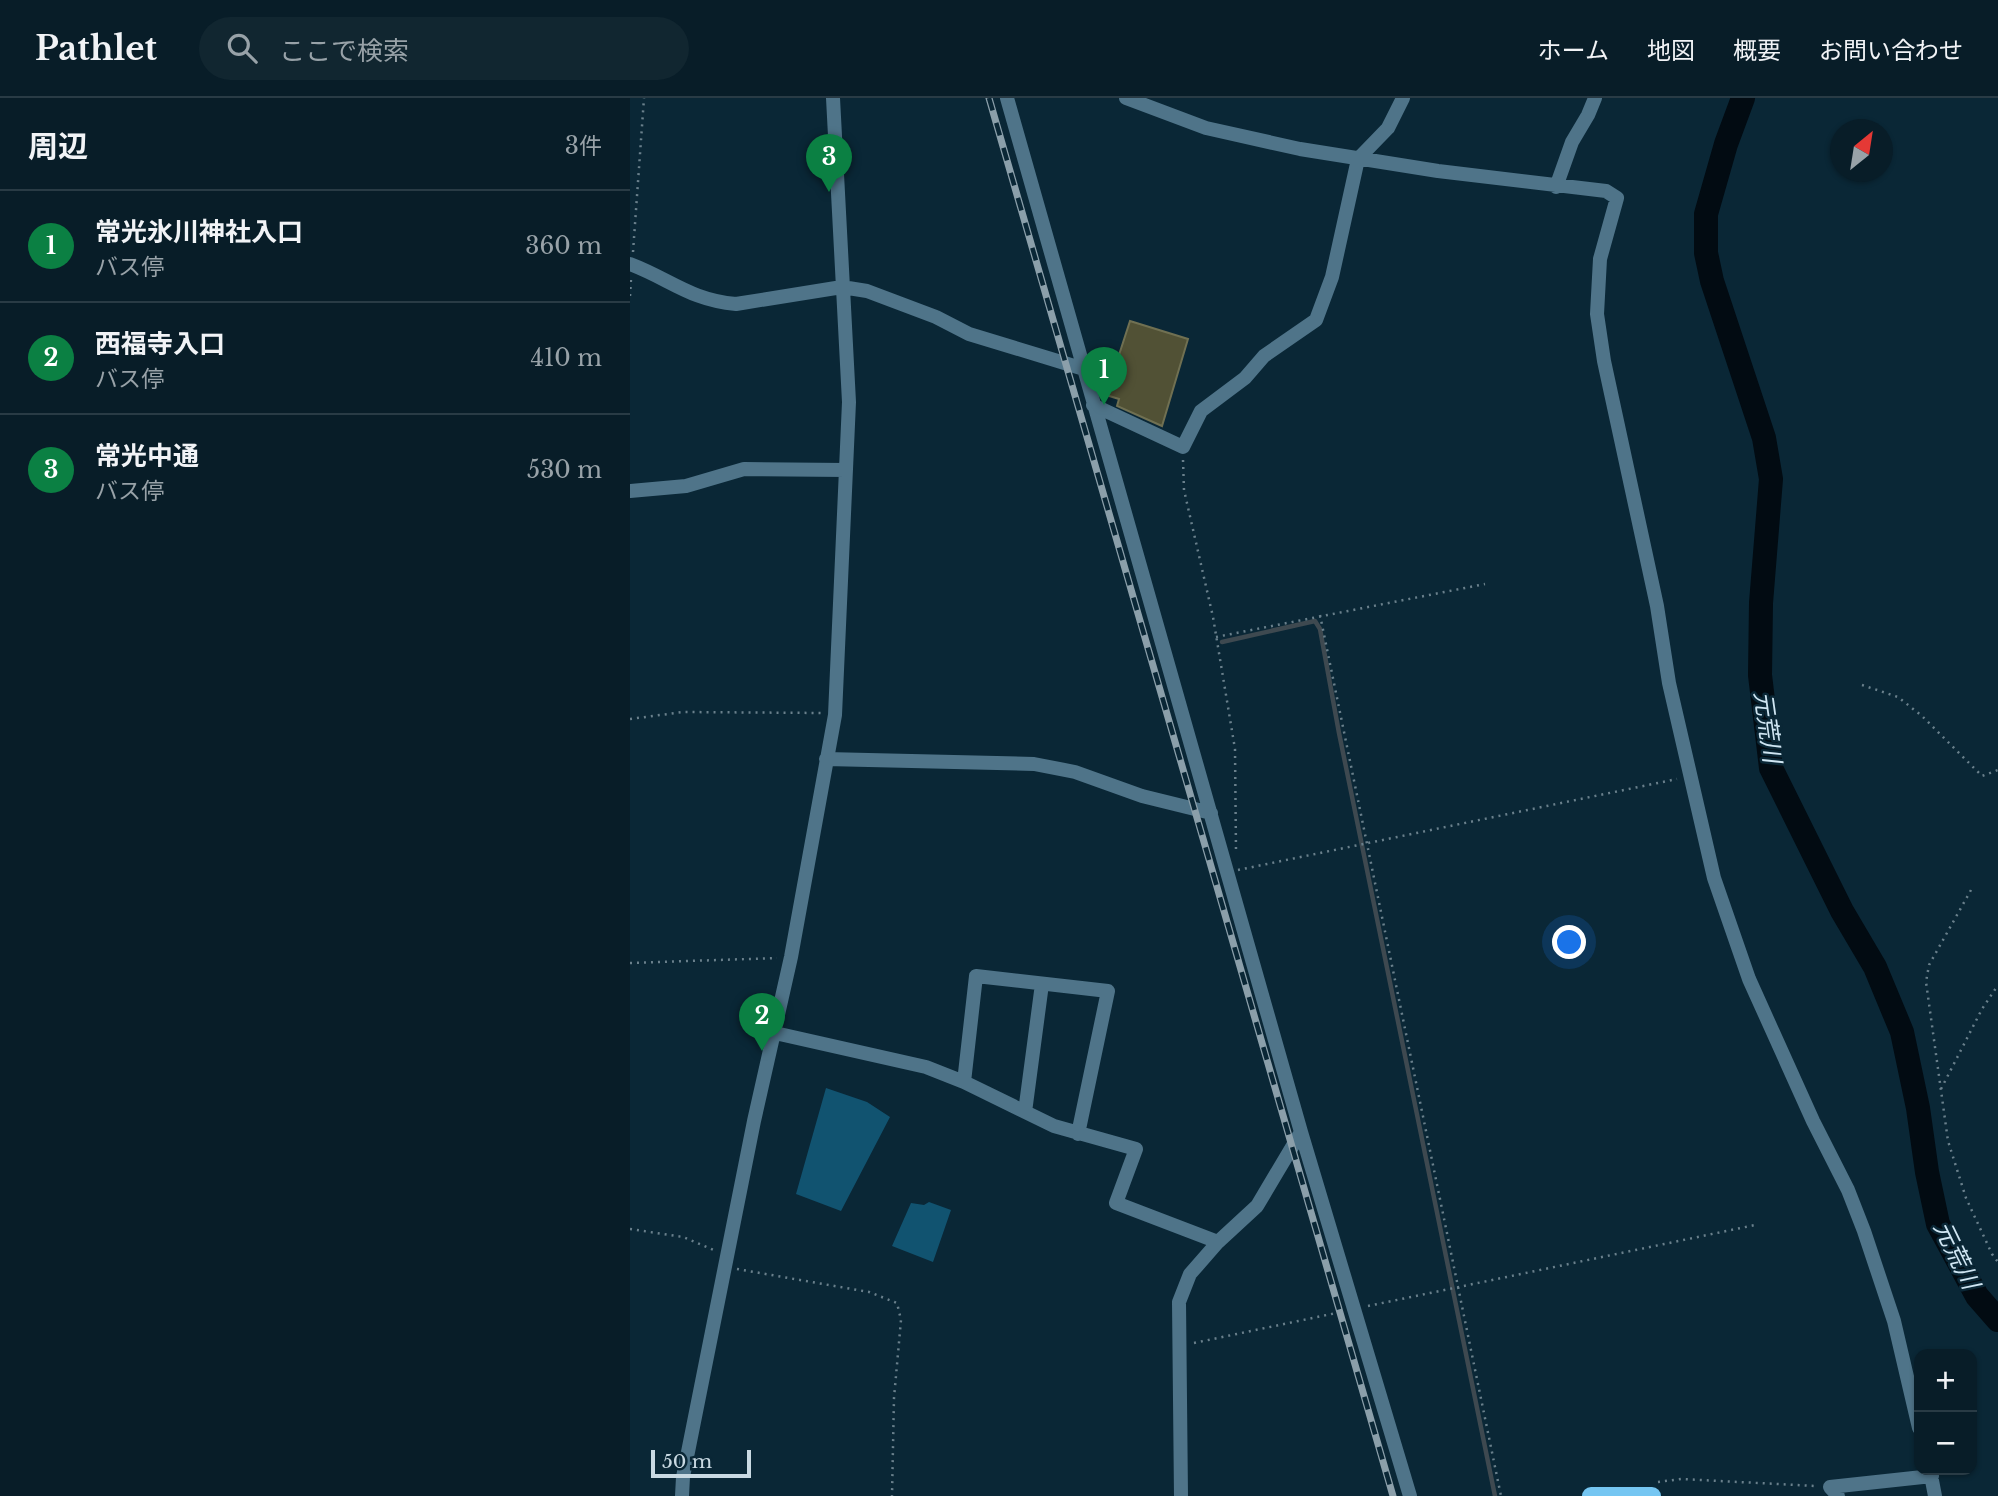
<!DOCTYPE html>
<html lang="ja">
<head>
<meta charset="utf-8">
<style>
  :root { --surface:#081d28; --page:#112630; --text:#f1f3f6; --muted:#98a2a8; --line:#293b45; --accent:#0b8043 }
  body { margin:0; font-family:"Libre Baskerville","Noto Sans JP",serif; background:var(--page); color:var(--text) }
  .controls { position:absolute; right:21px; bottom:21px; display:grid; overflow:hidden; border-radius:14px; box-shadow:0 2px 5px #0004 }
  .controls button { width:63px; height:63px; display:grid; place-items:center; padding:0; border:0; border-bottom:2px solid var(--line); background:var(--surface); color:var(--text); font:35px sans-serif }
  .compass { position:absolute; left:1200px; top:21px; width:63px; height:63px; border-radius:50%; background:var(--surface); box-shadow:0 2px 5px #0004; rotate:30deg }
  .scale { position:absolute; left:21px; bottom:18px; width:100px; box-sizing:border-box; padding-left:7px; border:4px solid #c9d9e2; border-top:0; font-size:19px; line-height:24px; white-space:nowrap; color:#c9d9e2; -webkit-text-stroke:5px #0a2736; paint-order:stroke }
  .you { position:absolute; left:940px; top:845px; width:24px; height:24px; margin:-18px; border:5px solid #fff; border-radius:50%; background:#1a73e8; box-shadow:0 0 0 10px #1a73e833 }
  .badge { display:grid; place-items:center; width:46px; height:46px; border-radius:50%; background:var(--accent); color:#fff; font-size:23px; font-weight:700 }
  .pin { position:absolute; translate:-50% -58px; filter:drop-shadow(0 2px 4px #0008) }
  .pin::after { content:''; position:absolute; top:37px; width:24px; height:21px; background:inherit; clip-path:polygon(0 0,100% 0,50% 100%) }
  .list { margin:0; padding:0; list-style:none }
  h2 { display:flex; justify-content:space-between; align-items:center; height:91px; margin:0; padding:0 28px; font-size:30px }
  h2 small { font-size:23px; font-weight:400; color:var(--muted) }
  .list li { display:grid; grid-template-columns:46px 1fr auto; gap:21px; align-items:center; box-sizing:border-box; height:112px; padding:0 28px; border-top:2px solid var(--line) }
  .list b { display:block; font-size:26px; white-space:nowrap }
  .list p { margin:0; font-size:23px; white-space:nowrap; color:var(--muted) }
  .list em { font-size:23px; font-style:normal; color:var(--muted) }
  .icon { flex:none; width:38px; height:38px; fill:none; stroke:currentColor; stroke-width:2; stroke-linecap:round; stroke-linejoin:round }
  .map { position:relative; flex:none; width:1368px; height:1398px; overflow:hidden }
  header { display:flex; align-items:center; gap:42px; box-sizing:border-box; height:98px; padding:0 35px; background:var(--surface); border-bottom:2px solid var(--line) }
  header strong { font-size:33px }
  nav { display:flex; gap:38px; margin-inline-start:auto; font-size:24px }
  .search { width:490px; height:63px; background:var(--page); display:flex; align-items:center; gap:18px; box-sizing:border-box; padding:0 24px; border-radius:38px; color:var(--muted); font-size:26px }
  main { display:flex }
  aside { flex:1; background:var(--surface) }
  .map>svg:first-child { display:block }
  .green { fill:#115370 }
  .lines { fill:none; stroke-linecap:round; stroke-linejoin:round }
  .stream { stroke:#3e4950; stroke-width:4.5 }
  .river { stroke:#020b12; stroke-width:24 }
  .building { fill:#515135; stroke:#707052; stroke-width:2 }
  .path { stroke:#6a808c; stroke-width:2.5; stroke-dasharray:2 5; stroke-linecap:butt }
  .minor { stroke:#4f7489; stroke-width:14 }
  .major { stroke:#75c6f2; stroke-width:18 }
  .rail-casing { stroke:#8b9faa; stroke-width:7 }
  .rail { stroke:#0a2736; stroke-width:4.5; stroke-dasharray:13; stroke-linecap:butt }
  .labels { text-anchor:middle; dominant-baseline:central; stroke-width:5; stroke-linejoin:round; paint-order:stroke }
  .water-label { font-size:24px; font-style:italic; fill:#d0e6f3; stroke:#0a2736 }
</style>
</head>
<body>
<header>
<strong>Pathlet</strong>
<div class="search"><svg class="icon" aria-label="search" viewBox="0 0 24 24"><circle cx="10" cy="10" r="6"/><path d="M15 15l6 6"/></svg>ここで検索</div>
<nav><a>ホーム</a><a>地図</a><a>概要</a><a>お問い合わせ</a></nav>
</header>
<main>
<aside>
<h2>周辺<small>3件</small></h2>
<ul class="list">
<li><span class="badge">1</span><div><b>常光氷川神社入口</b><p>バス停</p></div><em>360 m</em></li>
<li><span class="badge">2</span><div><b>西福寺入口</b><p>バス停</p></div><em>410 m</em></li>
<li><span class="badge">3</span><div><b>常光中通</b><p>バス停</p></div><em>530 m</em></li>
</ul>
</aside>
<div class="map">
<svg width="1368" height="1398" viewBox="0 0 1368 1398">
  <rect width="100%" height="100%" fill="#0a2736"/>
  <path class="green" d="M196,990L237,1004L260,1019L211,1113L166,1096Z
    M299,1104L321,1112L303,1164L262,1148L281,1105L294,1107Z"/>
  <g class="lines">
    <path class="stream" d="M592,544L685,523L690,531L709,635L865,1398"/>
    <path class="river" d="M1113,0L1096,46L1076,116V155L1082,183L1134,340L1141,381L1131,505L1130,577L1141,670L1212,813L1245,869L1272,934L1288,1010L1297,1074L1308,1126L1347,1198L1368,1222"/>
  </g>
  <path class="building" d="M500,223L558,241L532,328L487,308L489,301L476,297Z"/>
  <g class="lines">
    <path class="path" d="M3,154L14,0
      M0,198L1,181
      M553,362L554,392L583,519L605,651L606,753
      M690,517L871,1398
      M586,539L855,486
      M1232,587L1268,599L1292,618L1352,678L1368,672
      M0,621L53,614L192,615
      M608,772L1047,681
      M1341,792L1299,867L1296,884L1318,1043L1336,1100L1362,1156L1368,1164
      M0,865L147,860
      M1311,991L1352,911L1368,887
      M0,1131L53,1139L86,1153
      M107,1171L239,1194L267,1205L271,1222L264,1300L262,1398
      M738,1208L1125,1127
      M564,1245L711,1214
      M1028,1384L1051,1381L1186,1388"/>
    <path class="minor" d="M377,0L671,1034L780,1398
      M496,0L576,30L670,51L808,73L976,93L987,100L970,161L967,216L974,263L1027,508L1039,585L1084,780L1119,881L1183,1023L1218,1092L1234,1133L1264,1223L1289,1330
      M926,89L942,44L958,17L965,0
      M0,166C40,181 60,202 106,206L212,189L237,193L306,219L339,236L454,271
      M463,307L553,349L571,313L615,280L634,258L686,222L702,179L728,61L758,30L773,0
      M0,393L56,388L114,371L216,372
      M196,661L404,666L445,674L512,698L581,715
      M145,935L296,969L334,984L424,1028L506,1051L486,1105L588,1144
      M334,984L346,878L478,893L448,1036
      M395,1014L412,886
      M1300,1372L1305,1398
      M52,1398L53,1379L124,1023L161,859L205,617L219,304L203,0
      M551,1398L549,1204L560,1176L588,1144L627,1108L671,1034
      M1208,1398L1200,1389L1302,1378"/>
    <path class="major" d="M961,1398H1022"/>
    <g class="rail-casing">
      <path id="rail" d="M359,0L763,1398"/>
    </g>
    <use href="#rail" class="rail"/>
  </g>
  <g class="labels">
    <g class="water-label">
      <text transform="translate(1138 629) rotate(82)">元荒川</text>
      <text transform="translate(1327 1157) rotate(64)">元荒川</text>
    </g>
  </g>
</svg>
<div class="controls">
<button>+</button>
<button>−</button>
</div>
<svg class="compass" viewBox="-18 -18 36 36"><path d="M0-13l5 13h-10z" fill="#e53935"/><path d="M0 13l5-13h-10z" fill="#98a2a8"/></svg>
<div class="scale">50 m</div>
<div class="you"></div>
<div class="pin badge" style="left:474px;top:307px">1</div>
<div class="pin badge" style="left:132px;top:953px">2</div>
<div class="pin badge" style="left:199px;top:94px">3</div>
</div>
</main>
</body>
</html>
